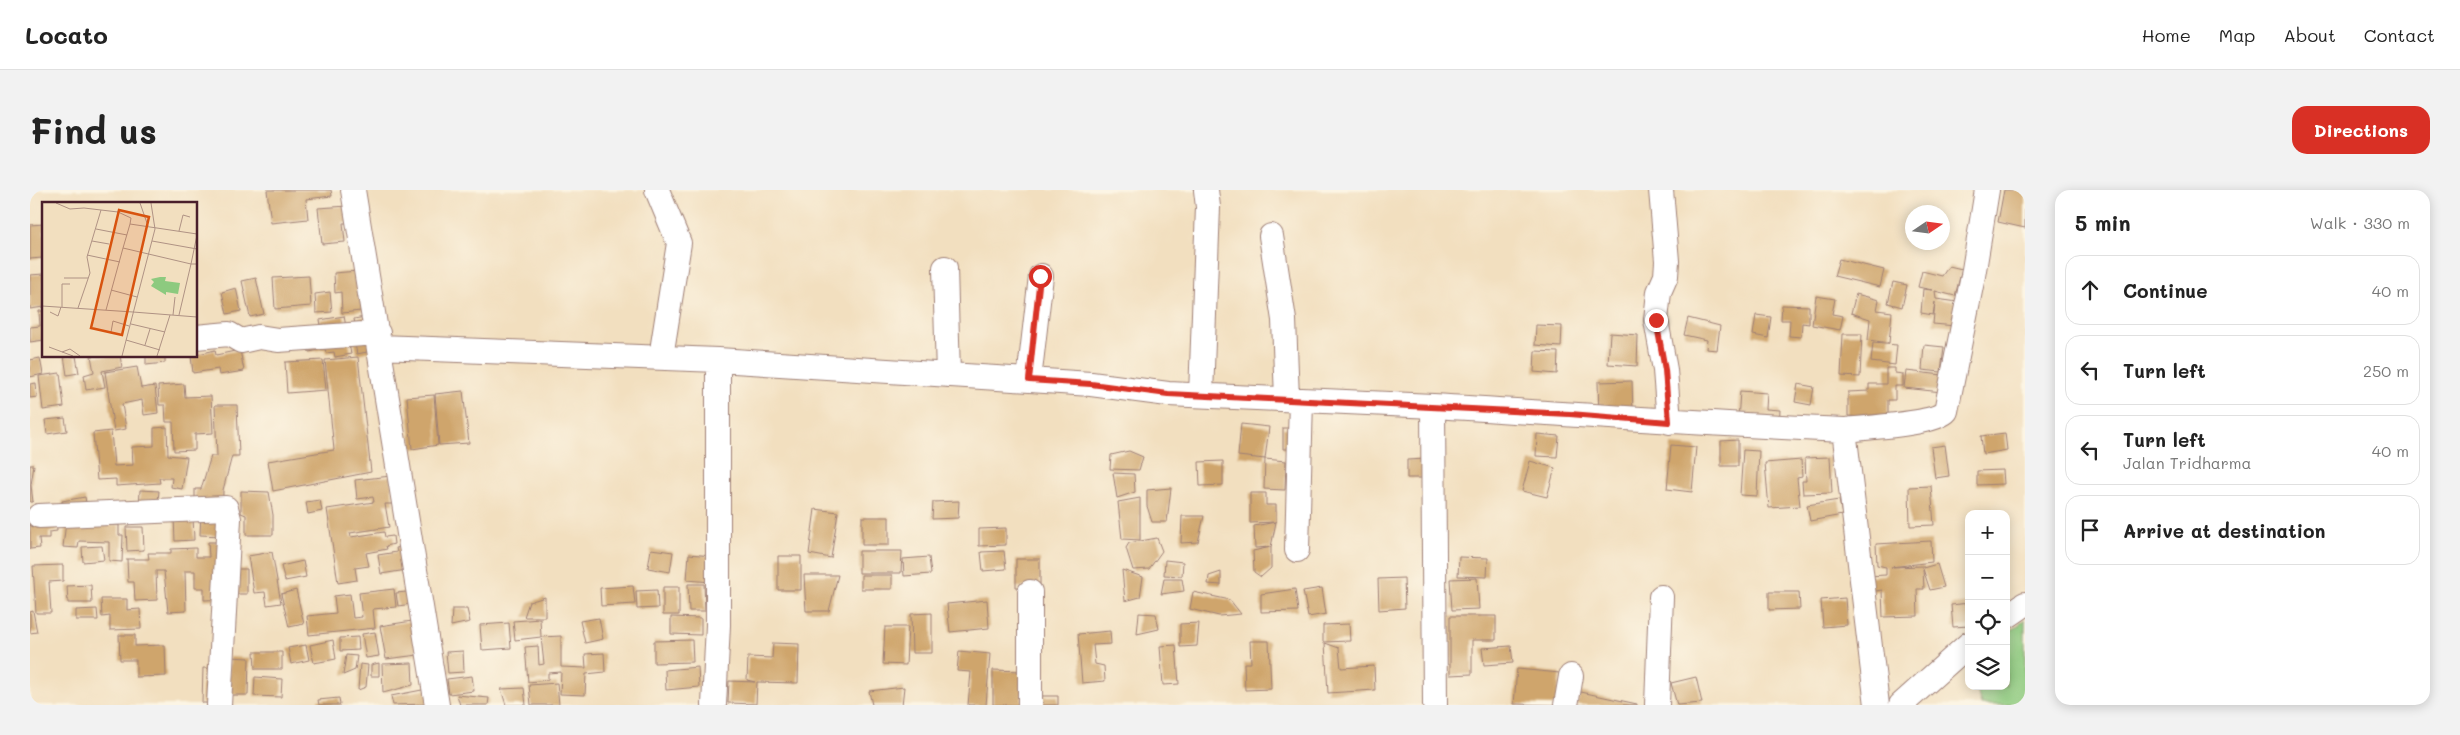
<!DOCTYPE html>
<html lang="en">
<head>
<meta charset="utf-8">
<style>
  :root { --surface:#fff; --page:#f2f2f2; --text:#222; --muted:#767676; --line:#e0e0e0; --accent:#d93025 }
  body { margin:0; font-family:Mali,sans-serif; background:var(--page); color:var(--text) }
  .controls { position:absolute; right:15px; bottom:15px; display:grid; overflow:hidden; border-radius:10px; box-shadow:0 2px 12px #0003 }
  .controls button { width:45px; height:45px; display:grid; place-items:center; padding:0; border:0; border-bottom:1px solid var(--line); background:var(--surface); color:var(--text); font:25px sans-serif }
  .compass { position:absolute; left:1875px; top:15px; width:45px; height:45px; border-radius:50%; background:var(--surface); box-shadow:0 2px 12px #0003; rotate:77deg }
  .stop { position:absolute; width:15px; height:15px; margin:-11px; border:4px solid #d93025; border-radius:50%; background:#fff }
  .stop.end { background:#d93025; border-color:#fff; box-shadow:0 1px 5px #0008 }
  .list { margin:0; padding:0; list-style:none }
  h2 { display:flex; justify-content:space-between; align-items:center; height:65px; margin:0; padding:0 20px; font-size:21px }
  h2 small { font-size:16px; font-weight:400; color:var(--muted) }
  .list li { display:grid; grid-template-columns:32px 1fr auto; gap:15px; align-items:center; box-sizing:border-box; height:70px; margin:0 10px 10px; padding:0 10px; border:1px solid var(--line); border-radius:15px }
  .list b { display:block; font-size:19px; white-space:nowrap }
  .list p { margin:0; font-size:16px; white-space:nowrap; color:var(--muted) }
  .list em { font-size:16px; font-style:normal; color:var(--muted) }
  .icon { flex:none; width:28px; height:28px; fill:none; stroke:currentColor; stroke-width:2; stroke-linecap:round; stroke-linejoin:round }
  .map { position:relative; flex:none; width:1995px; height:515px; overflow:hidden; border-radius:15px }
  header { display:flex; align-items:center; gap:30px; box-sizing:border-box; height:70px; padding:0 25px; background:var(--surface); border-bottom:1px solid var(--line) }
  header strong { font-size:24px }
  nav { display:flex; gap:28px; margin-inline-start:auto; font-size:18px }
  .intro { display:flex; align-items:center; justify-content:space-between; box-sizing:border-box; height:120px; padding:0 30px }
  h1 { margin:0; font-size:35px }
  .button { padding:12px 22px; border-radius:15px; background:var(--accent); color:#fff; font-size:18px; font-weight:700 }
  main { display:flex; gap:30px; padding:0 30px }
  aside { flex:1; background:var(--surface); border-radius:15px; box-shadow:0 2px 12px #0003 }
  .map>svg:first-child { display:block }
  .green { fill:#8dca7f; stroke:#6c7455 }
  .building { fill:#cfa56c }
  .lines { fill:none; stroke-linecap:round; stroke-linejoin:round }
  .minor-casing { stroke:#9e7f75; stroke-width:26 }
  .minor { stroke:#fff; stroke-width:24 }
  .route { stroke:#d93025; stroke-width:6 }
  .inset-road { fill:none; stroke:#af9284; stroke-width:1 }
  .view { fill:#d8530f; fill-opacity:0.15; stroke:#d8530f; stroke-width:2.5 }
  .inset-edge { fill:none; stroke:#4a1f2b; stroke-width:2.5 }
</style>
</head>
<body>
<header>
<strong>Locato</strong>
<nav><a>Home</a><a>Map</a><a>About</a><a>Contact</a></nav>
</header>
<div class="intro"><h1>Find us</h1><a class="button">Directions</a></div>
<main>
<div class="map">
<svg width="1995" height="515" viewBox="0 0 1995 515">
  <rect width="100%" height="100%" fill="#fcf5e5"/>
  <filter id="ink" filterUnits="userSpaceOnUse"><feTurbulence type="fractalNoise" baseFrequency=".02" numOctaves="2"/><feDisplacementMap in="SourceGraphic" scale="10" xChannelSelector="R" yChannelSelector="G"/><feConvolveMatrix kernelMatrix="1 2 1 2 8 2 1 2 1" color-interpolation-filters="sRGB"/></filter>
  <filter id="wash" filterUnits="userSpaceOnUse"><feTurbulence type="fractalNoise" baseFrequency=".0096" numOctaves="4" result="noise"/><feDisplacementMap in="SourceGraphic" scale="20" xChannelSelector="R" yChannelSelector="G"/><feGaussianBlur stdDeviation="1.12" result="paint"/><feColorMatrix in="noise" values="0 0 0 0 0 0 0 0 0 0 0 0 0 0 0 0 0 1.4 0 .05"/><feComposite in="paint" operator="in"/></filter>
  <g filter="url(#wash)">
    <rect width="100%" height="100%" fill="#f2dfbf"/>
    <path class="green" d="M1995,430V515H1951L1946,496H1976V444Z"/>
    <g id="blocks">
      <path class="building" d="M237,0H301L302,6L276,9L278,29L241,33Z
        M1974,0H1995V38L1968,32Z
        M318,16L320,33H313L315,52L292,54L288,18Z
        M14,34V71L12,68L0,69V35Z
        M1809,69L1854,80L1850,97L1804,86Z
        M1919,76L1932,79L1925,106L1905,101L1906,109L1928,112L1926,136L1903,134L1905,112L1903,125L1891,123L1893,99L1902,100L1888,97L1892,81L1912,86Z
        M328,81L340,120L312,123L311,102L305,103L304,83Z
        M14,84V117L0,119V85Z
        M279,86L281,116L245,119L243,88Z
        M226,88L234,124L220,127L212,91Z
        M1863,92L1877,95L1872,117L1858,113Z
        M206,98L211,121L197,124L192,102Z
        M300,102L302,122L286,123L285,104Z
        M1826,104L1849,110L1847,120L1862,122L1859,153L1838,150L1840,129L1821,123Z
        M1786,106L1805,109L1802,124L1813,126L1810,140L1782,135Z
        M1752,115L1779,116V134L1772,133L1771,147L1759,146L1760,130H1751Z
        M9,121H14V150L0,152V137L10,136Z
        M1726,125L1741,127L1738,148L1723,145Z
        M314,126L321,164L305,167L304,162L296,163L295,159L279,162L276,147L293,144L290,130Z
        M340,126L342,161L327,164L323,145H327L324,129Z
        M1658,128L1690,136L1687,160L1676,159L1677,150L1654,145Z
        M1506,135L1532,136L1531,157L1505,155Z
        M1580,143L1608,145L1607,176L1578,174Z
        M1813,144H1832L1830,187L1811,186Z
        M1843,153L1867,155L1865,175L1841,172Z
        M1894,155L1914,157L1911,182L1892,180Z
        M185,160L186,165L210,160L214,181L189,185L188,179L163,183L161,166Z
        M1505,161L1528,162L1527,184L1504,182Z
        M34,166H46L49,183L37,185Z
        M61,166H90L92,177L72,181L75,197L56,200L54,185L64,182Z
        M116,166H135V173L116,175Z
        M328,167L341,282L243,301L238,271L304,260L295,170Z
        M10,168L13,184L0,187V170Z
        M293,170L296,200L257,203L255,172Z
        M107,177L111,198L125,196L128,223L114,225L112,210L92,214L96,239L84,241L75,182Z
        M1856,178H1865V183L1873,184V196H1865V210H1858V236L1833,227L1818,226V202L1839,201V194H1856Z
        M1876,181L1913,185L1912,202L1874,198Z
        M30,183L34,217L13,220L9,186Z
        M1602,191L1603,225L1569,226L1568,192Z
        M6,193L7,207L0,208V194Z
        M154,194L155,207L181,206L183,243L165,244V260L144,261L143,232H136L135,215H129L128,196Z
        M1768,194L1784,197L1781,215L1765,212Z
        M433,201L439,253L409,255L405,204Z
        M1710,201L1737,203L1736,219L1750,220L1749,234L1708,231Z
        M404,205L408,255L382,259L377,207Z
        M185,215H207L209,266H202L193,300L192,346L170,345L171,323H165V299H171L181,266H187Z
        M35,228L37,241L17,244L15,230Z
        M1211,234L1239,237L1235,269L1208,266Z
        M137,237L138,265L157,267L152,299L141,297L142,288H129L130,293L86,296V289L67,290L63,243L81,241L84,276L103,275L102,257L124,256V238Z
        M1253,238H1266L1265,259H1253Z
        M1975,243L1977,260L1953,264L1951,246Z
        M1507,244L1529,246L1527,267L1506,266Z
        M1708,250V276H1691V251Z
        M1641,255L1666,257L1662,302L1637,299Z
        M1915,255L1919,286L1905,288L1901,257Z
        M1713,260L1729,261L1727,306L1710,305Z
        M1099,261L1113,267L1109,280L1080,279L1081,265Z
        M1800,267L1802,303L1773,304L1772,291H1776L1775,268Z
        M1235,269L1256,271L1255,300L1234,299Z
        M1397,269L1398,288H1377V270Z
        M1771,270L1772,287L1767,288L1770,316L1739,318L1735,273Z
        M1193,271V295L1170,296L1169,272Z
        M1500,271L1525,278L1517,307L1492,301Z
        M0,275H4L1,295L3,312H0Z
        M1973,280L1974,294L1947,295V281Z
        M1083,283L1104,284L1105,302L1087,308Z
        M361,286L363,314H355L359,337L320,343L321,347L354,342L355,347L363,346L364,354L356,356L357,359L336,363L339,376L325,378L327,390L308,393L297,319L344,312L343,307L327,309L325,290Z
        M1901,296L1904,335L1880,336L1879,297Z
        M1141,298L1137,332H1122L1117,316V300Z
        M110,300L129,301L127,321L109,319Z
        M211,301L239,302L243,325V345H216V325L211,323Z
        M1220,303H1236V315H1246V332L1220,333Z
        M55,307L57,319L74,335H89V345H93L92,372L79,371V352L49,351L48,358L33,357L36,332L32,311Z
        M1110,308V350L1092,349L1088,312Z
        M290,310L292,321L278,324L276,312Z
        M1809,310L1812,325L1780,331L1777,315Z
        M929,311L928,328L902,329L903,312Z
        M25,315L27,341L19,342V348H9L10,358L0,359V328Z
        M785,319L808,322L801,368L779,364Z
        M163,326L164,350L145,351L144,327Z
        M1152,326H1174L1168,352L1151,353Z
        M832,327H859V355H832Z
        M1246,332L1241,357V378L1231,387L1224,382L1223,361L1241,357L1225,358L1224,336Z
        M96,337H113L114,360L97,361Z
        M976,338V355L949,356V339Z
        M1127,348L1132,361L1119,379L1103,380L1096,358L1099,353Z
        M1901,351L1902,372L1861,377L1893,376V378L1907,374L1914,397L1900,400L1893,379L1894,399H1887L1888,426L1853,427L1852,400L1839,402L1838,386L1856,385V377L1847,375L1846,354Z
        M178,352H207L208,379H217V404H201V409L174,410V398H165V381H155L156,421L138,422L134,381H126L127,410L105,411L104,392H98L97,369H119L118,363H141V359L166,358V367H179Z
        M72,356L74,370L53,372L52,357Z
        M379,356L383,379L351,384L348,365L367,362L366,358Z
        M621,359L643,362L640,382L618,378Z
        M829,361H872L871,383H829Z
        M974,361L976,379L953,381L951,362Z
        M242,362L251,413L237,415L235,402L224,403L218,366Z
        M659,364L682,366L681,392L657,390Z
        M748,366H771V400H748Z
        M899,367L901,384L874,386L873,369Z
        M1429,367L1458,368L1457,387L1428,386Z
        M986,369H1010V398L986,397Z
        M1135,370L1153,372L1152,386L1134,385Z
        M273,371L276,387L255,391L251,376Z
        M33,375V391L19,392L21,423H6L3,376Z
        M1092,380L1113,387L1110,407L1095,411Z
        M1191,382V395L1178,394L1179,386Z
        M774,385H808L799,421H776Z
        M831,385H862V399H831Z
        M1374,388L1375,418L1349,420L1348,389Z
        M1447,388L1449,419L1422,420L1420,389Z
        M1134,389H1152L1154,401L1131,404Z
        M658,394H674L675,421H659Z
        M61,395L62,413H38L37,396Z
        M603,396L605,414L571,416L570,398Z
        M633,397H649V425H633Z
        M1292,398L1296,424L1278,427L1273,401Z
        M364,399L366,417L343,419L345,438L279,445L277,426L306,423L304,406L320,404L323,428L332,427L329,403Z
        M1265,399L1268,421L1231,422V404Z
        M266,400L274,434L259,437L251,404Z
        M627,400L628,418L607,419L606,401Z
        M387,401L388,413L368,416L366,403Z
        M1163,402L1200,410L1211,424L1189,426L1160,419Z
        M1739,402H1769L1770,419L1739,420Z
        M515,407V427H494L499,412Z
        M1815,408L1817,435L1793,437L1791,410Z
        M71,409H97V420L110,419L111,439L80,440V426L72,427Z
        M957,410L959,438L920,442L917,414Z
        M1939,413V436L1923,437L1921,415Z
        M67,419L68,430H46V420Z
        M422,419H437L440,432L421,436Z
        M3,421L7,442L0,443V422Z
        M902,423V463H882L881,424Z
        M1109,423L1126,424L1129,439L1107,444Z
        M1420,426H1466V450H1442V484L1420,485Z
        M641,427L671,428V445L641,444Z
        M569,428L573,449L555,453L550,431Z
        M510,429L511,447L485,450L483,431Z
        M382,431L388,465L356,469L350,436Z
        M479,433L481,458L452,460L450,435Z
        M1169,433L1167,456L1150,457V434Z
        M1319,434L1320,451L1293,452V435Z
        M855,437H878L876,475L853,474Z
        M1080,441L1081,454L1063,455L1065,474L1074,476L1075,491L1052,493L1048,444Z
        M345,442L349,466L336,468L332,444Z
        M89,445H105V456L135,455L136,486L106,487V470H90Z
        M531,446V477L556,478L555,464L574,463L575,482L556,484L555,505L530,504L531,482L518,483V490L498,492L495,457L508,456L509,475L514,474L511,447Z
        M328,447L329,460L310,461V448Z
        M303,450L306,469L284,473L280,455Z
        M662,450L663,472L624,473V451Z
        M1220,451H1239L1241,499L1215,500L1214,473H1221Z
        M743,453L769,454L768,493L727,492L726,514L698,513L699,491L725,492L717,490L718,467L742,468Z
        M1295,453L1309,458L1311,478L1344,476L1345,500L1298,503Z
        M276,455L279,470L261,474L258,458Z
        M1146,455L1149,494L1133,495L1130,456Z
        M1481,456L1483,473L1454,475L1452,458Z
        M433,461L434,482L418,483L416,462Z
        M929,461L960,464L956,515H938L941,482L927,481Z
        M224,462H252V479H225Z
        M316,465L327,466L325,480L313,485Z
        M200,467L219,468L218,505H198Z
        M349,473V486H341V475Z
        M382,473L383,495L353,503L352,474Z
        M330,474L338,475L336,497L328,500Z
        M668,477L669,497L636,500L635,480Z
        M173,478L192,479V513H172Z
        M1487,479L1530,483L1527,515L1484,514Z
        M963,480L992,481V515H963Z
        M442,486L444,501L419,504L417,489Z
        M225,487L252,489L251,507L224,506Z
        M1666,487L1672,513L1647,515L1641,493Z
        M527,493L529,515H501L499,495Z
        M874,497L872,515H842L839,501Z
        M494,498L496,515H476L471,499Z
        M397,499L400,514L363,515L361,506Z
        M1551,502L1607,514V515H1547Z
        M427,505L459,508L458,515H430Z
        M1010,506H1028V515H1010Z
        M309,508L310,515H289L288,510Z"/>
    </g>
  </g>
  <g filter="url(#ink)">
    <use href="#blocks" fill-opacity="0" stroke="#9e7f75" stroke-width="1"/>
    <g class="lines">
      <g class="minor-casing">
        <path id="minor" d="M323,0L407,515
          M627,0L649,53L631,167
          M1631,0L1637,71L1636,86L1629,102L1626,130L1635,180L1639,232
          M1241,46L1254,130L1257,209
          M915,78L918,185
          M166,147L199,144L211,151L229,147L248,150L348,143
          M350,157L688,170L1061,194L1138,204L1403,216
          M999,190L1011,86
          M1171,205L1178,17L1176,0
          M1814,240C1833,238 1906,234 1916,221L1943,86L1957,0
          M9,326L196,318L199,329L189,515
          M1267,360L1271,210
          M1976,427L1995,414
          M684,515L688,435V170
          M1000,515V402
          M1405,515L1403,216C1540,224 1677,234 1814,240L1847,515
          M1536,515L1541,486
          M1627,515L1631,407
          M1871,515L1939,454"/>
      </g>
      <use href="#minor" class="minor"/>
    </g>
  </g>
  <g class="lines" filter="url(#ink)">
    <path class="route" d="M1010,86L999,190L1061,194L1138,204L1540,224L1639,232L1635,180L1626,130"/>
  </g>
  <g transform="translate(12 12)">
    <rect width="155" height="155" fill="#f2dfbf"/>
    <path d="M118,75H124L123,79L138,81L136,92L124,90V93L109,84L112,80L109,77Z" fill="#8dca7f"/>
    <path class="inset-road" d="M14,1L28,7L42,6L76,10L89,16L88,22M98,1L106,24M54,27L85,33M137,29L141,13L148,15M155,32L88,22L81,46L149,62L155,33M50,39L67,42M110,39L155,47M45,53L78,60M22,76H46M69,88L95,95M0,104L91,110M20,105V82H28M36,106L48,71L45,55L59,8M64,108L81,46M8,110L16,114L19,105M91,110L155,115M131,113L133,95M137,113L149,62H155M89,122L123,130M69,130L71,119L87,124M84,138L118,148M103,143L108,127M7,145L31,154M20,150L28,147L38,154M80,154L113,27L109,1M115,154L128,113"/>
    <path class="view" d="M77,8L107,15L80,133L49,126Z"/>
    <rect width="155" height="155" class="inset-edge"/>
  </g>
</svg>
<div class="controls">
<button>+</button>
<button>−</button>
<button><svg class="icon" aria-label="locate" viewBox="0 0 24 24"><circle cx="12" cy="12" r="6"/><path d="M12 2v4M12 18v4M2 12h4M18 12h4"/></svg></button>
<button><svg class="icon" aria-label="layers" viewBox="0 0 24 24"><path d="M12 4l9 5-9 5-9-5zM3 14l9 5 9-5"/></svg></button>
</div>
<svg class="compass" viewBox="-18 -18 36 36"><path d="M0-13l5 13h-10z" fill="#e53935"/><path d="M0 13l5-13h-10z" fill="#767676"/></svg>
<div class="stop" style="left:1010px;top:86px"></div>
<div class="stop end" style="left:1626px;top:130px"></div>
</div>
<aside>
<h2>5 min<small>Walk · 330 m</small></h2>
<ul class="list">
<li><svg class="icon" aria-label="ahead" viewBox="0 0 24 24"><path d="M12 20V5M6 11l6-6 6 6"/></svg><div><b>Continue</b></div><em>40 m</em></li>
<li><svg class="icon" aria-label="left" viewBox="0 0 24 24"><path d="M17 20v-9H6M10 6l-5 5 5 5"/></svg><div><b>Turn left</b></div><em>250 m</em></li>
<li><svg class="icon" aria-label="left" viewBox="0 0 24 24"><path d="M17 20v-9H6M10 6l-5 5 5 5"/></svg><div><b>Turn left</b><p>Jalan Tridharma</p></div><em>40 m</em></li>
<li><svg class="icon" aria-label="arrive" viewBox="0 0 24 24"><path d="M6 21V4h12l-3 4 3 4H6"/></svg><div><b>Arrive at destination</b></div></li>
</ul>
</aside>
</main>
</body>
</html>
